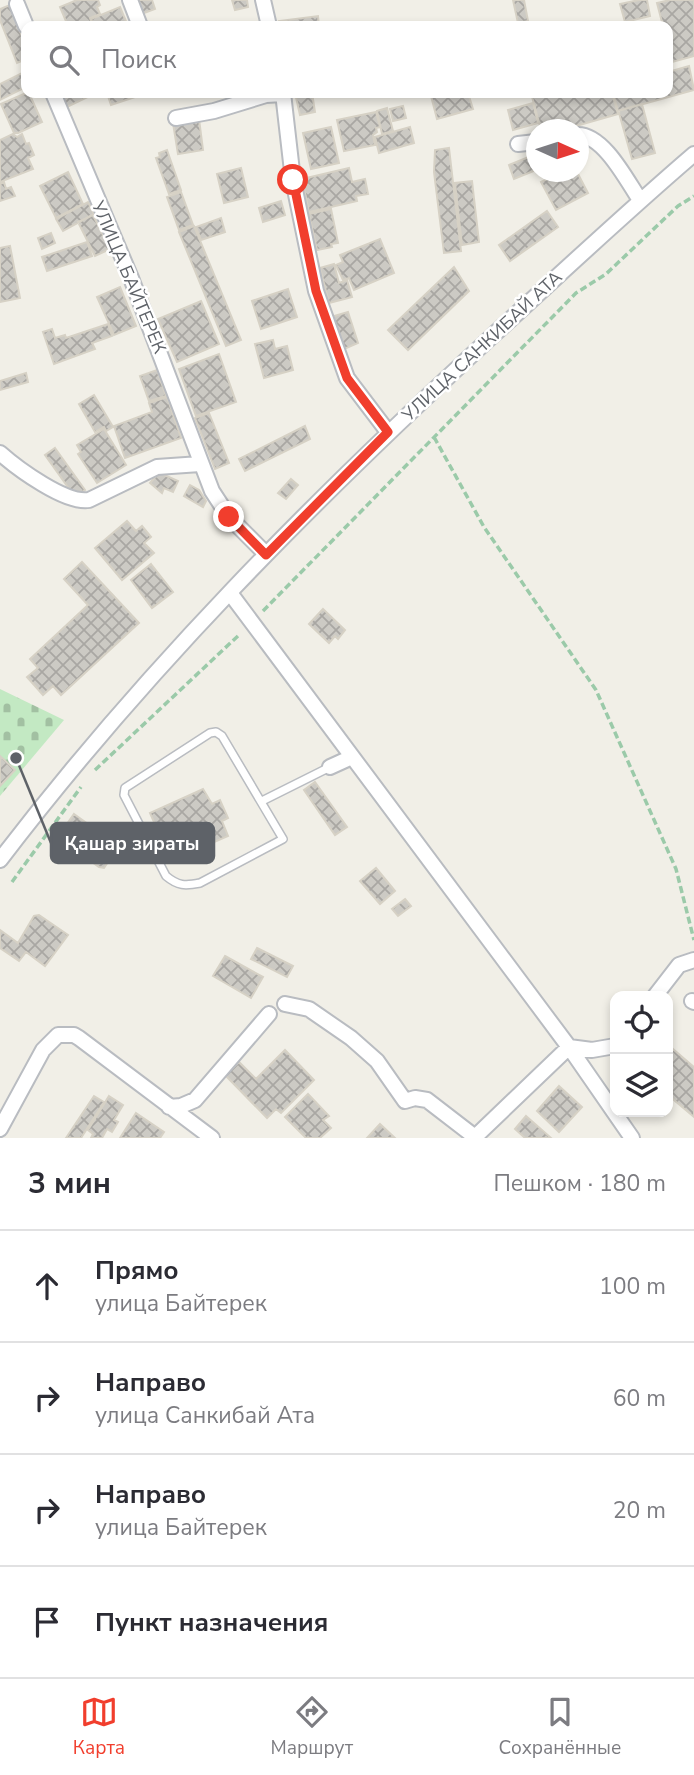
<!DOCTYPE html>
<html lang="ru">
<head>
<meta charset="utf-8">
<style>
  :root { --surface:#fff; --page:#f2f2f3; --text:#2b2b33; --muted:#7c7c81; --line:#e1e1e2; --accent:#f13e2d }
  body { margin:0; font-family:"Nunito Sans",sans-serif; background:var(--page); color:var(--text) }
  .controls { position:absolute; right:21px; bottom:21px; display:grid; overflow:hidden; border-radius:14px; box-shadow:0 4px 10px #0003 }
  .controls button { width:63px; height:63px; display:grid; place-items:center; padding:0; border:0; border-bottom:2px solid var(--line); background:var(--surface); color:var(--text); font:35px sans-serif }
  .compass { position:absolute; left:526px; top:119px; width:63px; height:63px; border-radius:50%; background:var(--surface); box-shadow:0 4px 10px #0003; rotate:93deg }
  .stop { position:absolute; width:21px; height:21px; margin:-16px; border:5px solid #f13e2d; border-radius:50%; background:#fff }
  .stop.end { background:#f13e2d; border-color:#fff; box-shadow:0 2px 7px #0008 }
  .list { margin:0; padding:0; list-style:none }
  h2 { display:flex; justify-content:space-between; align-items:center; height:91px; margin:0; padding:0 28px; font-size:30px }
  h2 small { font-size:23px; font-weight:400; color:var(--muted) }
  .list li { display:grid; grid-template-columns:46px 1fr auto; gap:21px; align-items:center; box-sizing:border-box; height:112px; padding:0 28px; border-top:2px solid var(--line) }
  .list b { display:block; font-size:26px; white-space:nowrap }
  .list p { margin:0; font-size:23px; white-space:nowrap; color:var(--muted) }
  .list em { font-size:23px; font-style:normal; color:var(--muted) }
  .icon { flex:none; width:38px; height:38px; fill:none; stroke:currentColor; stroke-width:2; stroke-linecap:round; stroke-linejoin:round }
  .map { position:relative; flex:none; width:694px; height:1138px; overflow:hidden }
  .search { position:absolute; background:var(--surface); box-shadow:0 4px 10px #0003; left:21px; right:21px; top:21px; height:77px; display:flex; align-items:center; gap:18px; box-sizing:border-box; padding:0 24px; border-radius:14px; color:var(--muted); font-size:26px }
  .sheet { height:539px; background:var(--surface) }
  nav { display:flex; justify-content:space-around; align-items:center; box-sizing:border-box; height:98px; border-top:2px solid var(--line); background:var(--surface); font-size:19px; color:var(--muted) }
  nav a { display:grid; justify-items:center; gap:4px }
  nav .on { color:var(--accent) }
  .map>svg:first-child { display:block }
  .cemetery { fill:url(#cemetery-stones) }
  .building { fill:url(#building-cross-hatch); stroke:#d6d1c5; stroke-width:2 }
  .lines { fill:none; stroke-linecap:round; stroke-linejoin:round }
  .service-casing { stroke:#b9bcc1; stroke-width:10 }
  .minor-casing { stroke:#b9bcc1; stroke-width:18 }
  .path { stroke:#9bcaa9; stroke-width:3.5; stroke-dasharray:7 3.5; stroke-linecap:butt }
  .service { stroke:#fff; stroke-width:7 }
  .minor { stroke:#fff; stroke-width:14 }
  .route { stroke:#f13e2d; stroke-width:9 }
  .labels { text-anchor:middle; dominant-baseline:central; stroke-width:5; stroke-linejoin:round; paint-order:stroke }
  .street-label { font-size:18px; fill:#5e6268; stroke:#fff }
  .leader { fill:none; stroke:#5e6268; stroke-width:2.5 }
  .callout-dot { fill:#5e6268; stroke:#fff; stroke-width:2.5 }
  .callout { fill:#5e6268; stroke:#5e6268; stroke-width:2.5 }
  .callout-label { font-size:19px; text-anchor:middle; font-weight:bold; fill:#fff }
</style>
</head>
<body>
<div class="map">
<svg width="694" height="1138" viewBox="0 0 694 1138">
  <defs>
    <pattern id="cemetery-stones" width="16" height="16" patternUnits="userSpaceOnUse" patternTransform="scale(1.75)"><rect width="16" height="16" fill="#c3e9c3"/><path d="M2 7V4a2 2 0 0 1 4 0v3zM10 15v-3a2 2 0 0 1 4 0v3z" fill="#a2c0a2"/></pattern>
    <pattern id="building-cross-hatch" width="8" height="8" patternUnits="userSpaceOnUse" patternTransform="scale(1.75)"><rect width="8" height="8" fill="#cccac4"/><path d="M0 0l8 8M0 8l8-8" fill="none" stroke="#a9a7a3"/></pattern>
  </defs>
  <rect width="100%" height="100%" fill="#f1efe7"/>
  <path class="cemetery" d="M0,689L64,720L0,796Z"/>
  <path class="building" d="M77,0H98L100,5L97,7L100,14L90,18L93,26H68L60,7Z
    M133,0H152L155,9L139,15Z
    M232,0H247L248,7L235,10Z
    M513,0H524L528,21L518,23Z
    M639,0H647L650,16L625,22L620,4Z
    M670,0H694V56L672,62L668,45V26H663L657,3Z
    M10,5L26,47V59L17,63L0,20V9Z
    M120,7L128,26H94L91,19Z
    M318,16L319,26H280L279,21Z
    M689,66L694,90L618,111L613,93H668V72Z
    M26,71V87L0,100V84Z
    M26,93H29L42,122L18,133H14L1,104Z
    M60,93H90L92,95L67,107Z
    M107,93H147L111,105Z
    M295,93H312L315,112L300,115Z
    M444,93H468L473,109L437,119L431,96Z
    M531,93H612L618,114L562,130H541Z
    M533,103L538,123L513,130L508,110Z
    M642,104L655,153L632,159L619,113L620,110Z
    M403,106L406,118L393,121L390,109Z
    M387,108L393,131L382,134L377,111Z
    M376,112L380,127L376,128L377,132L373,135L375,145L344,151L337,120Z
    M199,119L203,150L178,154L173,123Z
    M331,127L339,163L311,169L303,133Z
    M410,127L414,143L379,153L375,137Z
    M13,134L17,137L22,134L26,144L29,143L34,155L28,158L33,169L0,182V140Z
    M449,148L461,251L444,253L434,172L435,150Z
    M167,150L181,190L169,194L156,158L160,157L159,153Z
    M536,154V170L514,179L509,165Z
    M241,168L248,197L224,203L217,174Z
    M349,168L352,182L365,179L368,194L356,196L357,201L309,212L302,179Z
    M68,172L83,204L56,218L40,186Z
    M562,172H577L588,193L556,210L541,182Z
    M472,181L479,242L462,245L455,183Z
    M4,182L6,189L11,187L15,196L0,201V184Z
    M181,192L193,225L179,230L167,197Z
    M281,201L285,215L263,222L259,208Z
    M88,202L94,214L63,231L56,219Z
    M331,209L338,243L331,244L332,247L317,250L309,214Z
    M547,211L558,227L510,261L499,245Z
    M93,215L110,249L95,256L78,222Z
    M221,218L225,232L201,240L196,227Z
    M194,226L241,340L226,346L179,232Z
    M51,233L55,243L42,249L38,238Z
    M380,239L394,273L354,290L349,278L343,280L336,265L343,262L340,255Z
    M87,242L92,256L47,271L42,257Z
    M10,246L20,298L0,302V248Z
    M334,264L339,283L347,280L352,297L329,303L320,268Z
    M454,267L469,291L408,350L388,330Z
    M120,287L136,326L114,335L97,297Z
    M288,289L297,317L261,329L252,301Z
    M201,301L219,344L177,362L158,319Z
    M348,312L358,343L342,350L331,317Z
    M108,324L112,336L92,343L95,349L54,364L43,332L52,329L55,338L65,335L66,338Z
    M273,340L275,349L287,346L293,370L264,378L255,344Z
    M219,354L236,402L196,416L179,369Z
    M157,370L166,396L149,401L140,376Z
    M26,373L28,382L0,390V381Z
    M94,395L113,427L106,431L104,427L95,432L79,404Z
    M167,397L181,438L125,458L114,426L152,412L149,403Z
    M209,413L229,463L215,469L195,418Z
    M305,426L310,439L245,471L239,459Z
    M104,429L126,465L97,483L78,454L81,452L77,445Z
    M55,448L85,490L75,497L45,455Z
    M162,474L178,481L173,492L164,488L162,493L150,483L157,475Z
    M291,479L298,485L286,499L278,493Z
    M190,485L199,490L206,501L203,507L184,496Z
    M127,521L136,531L142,526L151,537L144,543L154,553L122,580L95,548Z
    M82,562L139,623L61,695L53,686L43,695L27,677L38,668L30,659L88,605L64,579Z
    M151,564L173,592L152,608L131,580Z
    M323,609L345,630L338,639L335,636L329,643L309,624Z
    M0,756L15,770L0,786Z
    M315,782L347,827L335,835L304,790Z
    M203,789L212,804L220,800L228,818L222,821L228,836L171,861L150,813Z
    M74,814L119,846L104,868L99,867L75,850L72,854L65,848L67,845L57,838Z
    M376,868L395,891L380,904L360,881Z
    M405,899L411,906L398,916L392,909Z
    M39,915L68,935L45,966L26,952L19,961L0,948V930L18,943L34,916Z
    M257,948L293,966L287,977L251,959Z
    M225,956L263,977L251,998L213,976Z
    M673,1049L694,1067V1117L668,1095V1056Z
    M285,1050L314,1080L281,1113L276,1109L267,1118L225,1075L239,1062L256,1079Z
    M559,1086L582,1107L559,1132L537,1111Z
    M308,1094L329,1116L323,1120L331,1128L320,1138H306L285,1117Z
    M94,1096L104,1102L81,1138H66Z
    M109,1096L123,1105L114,1120L118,1122L112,1132L107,1129L102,1138H91L93,1134L88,1130Z
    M136,1113L164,1132L160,1138H120Z
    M526,1116L551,1138H525L515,1129Z
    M380,1124L395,1138H367Z"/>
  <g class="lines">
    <g class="service-casing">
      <path id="service" d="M216,732L222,736L283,839L200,883C185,886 178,886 166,876L124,795L125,788L210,733Z
        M262,801L330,767"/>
    </g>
    <g class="minor-casing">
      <path id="minor" d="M130,0L140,26
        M263,0L269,26
        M17,4L26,26
        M53,93L131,278L212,491L229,517L266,554
        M283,93L293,180L316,291L347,378L388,432
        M176,118L214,111L266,95L283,94
        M578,135C604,135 627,181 640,200
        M518,144L536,142
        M0,453C18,469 66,504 89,500L157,467L200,464
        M230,593L569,1047L632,1138
        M330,767L352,757
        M0,860C145,670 314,500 489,339C557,277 624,214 694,154
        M655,996L679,965L694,960
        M692,1001L694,1002
        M285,1004L309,1009L351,1038L377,1061L405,1101L415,1098L427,1100L475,1137L569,1047L592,1050L615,1046
        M169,1107L181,1106L195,1100L269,1014
        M0,1129L43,1050L58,1035H74L79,1038L212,1138"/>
    </g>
    <path class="path" d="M434,437L484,527L596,690L676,869L694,940
      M263,611L576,293L606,274L678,206L694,196
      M95,770L240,634
      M12,882L81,787"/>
    <use href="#service" class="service"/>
    <use href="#minor" class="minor"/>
  </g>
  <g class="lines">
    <path class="route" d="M229,517L266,555L388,432L347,378L316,291L293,180"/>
  </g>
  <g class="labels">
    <g class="street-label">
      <text transform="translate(129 277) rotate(67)">УЛИЦА БАЙТЕРЕК</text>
      <text transform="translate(482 346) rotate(-43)">УЛИЦА САНКИБАЙ АТА</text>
    </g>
  </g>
  <path class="leader" d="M16 758L51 843"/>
  <circle class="callout-dot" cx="16" cy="758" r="7"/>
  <rect class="callout" x="51" y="823" width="163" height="40" rx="7"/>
  <g class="callout-label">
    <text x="132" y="850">Қашар зираты</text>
  </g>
</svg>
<div class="controls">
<button><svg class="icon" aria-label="locate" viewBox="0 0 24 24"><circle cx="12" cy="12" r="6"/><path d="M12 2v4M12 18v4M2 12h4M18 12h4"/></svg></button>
<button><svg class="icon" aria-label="layers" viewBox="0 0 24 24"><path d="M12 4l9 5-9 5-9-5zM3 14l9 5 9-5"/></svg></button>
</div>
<svg class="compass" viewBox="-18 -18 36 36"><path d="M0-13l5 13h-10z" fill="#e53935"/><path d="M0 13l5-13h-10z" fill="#7c7c81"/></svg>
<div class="stop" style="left:293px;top:180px"></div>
<div class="stop end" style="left:229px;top:517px"></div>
<div class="search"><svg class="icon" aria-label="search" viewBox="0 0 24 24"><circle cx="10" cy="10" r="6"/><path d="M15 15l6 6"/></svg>Поиск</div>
</div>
<section class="sheet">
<h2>3 мин<small>Пешком · 180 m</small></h2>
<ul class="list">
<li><svg class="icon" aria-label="ahead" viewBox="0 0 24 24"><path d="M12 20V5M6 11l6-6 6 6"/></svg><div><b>Прямо</b><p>улица Байтерек</p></div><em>100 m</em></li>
<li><svg class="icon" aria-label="right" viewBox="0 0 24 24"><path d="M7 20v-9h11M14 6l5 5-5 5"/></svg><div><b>Направо</b><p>улица Санкибай Ата</p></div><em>60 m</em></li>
<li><svg class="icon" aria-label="right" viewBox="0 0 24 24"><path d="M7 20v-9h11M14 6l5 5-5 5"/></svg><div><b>Направо</b><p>улица Байтерек</p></div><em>20 m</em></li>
<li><svg class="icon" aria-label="arrive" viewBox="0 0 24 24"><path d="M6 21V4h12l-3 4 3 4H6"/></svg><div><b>Пункт назначения</b></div></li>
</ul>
</section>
<nav>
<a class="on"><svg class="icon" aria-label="map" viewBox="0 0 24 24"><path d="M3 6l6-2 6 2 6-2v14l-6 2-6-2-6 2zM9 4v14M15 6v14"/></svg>Карта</a>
<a><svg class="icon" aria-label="directions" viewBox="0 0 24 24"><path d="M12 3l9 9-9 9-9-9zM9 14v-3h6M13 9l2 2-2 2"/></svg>Маршрут</a>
<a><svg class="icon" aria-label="saved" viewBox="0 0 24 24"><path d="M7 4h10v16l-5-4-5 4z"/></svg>Сохранённые</a>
</nav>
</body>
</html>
